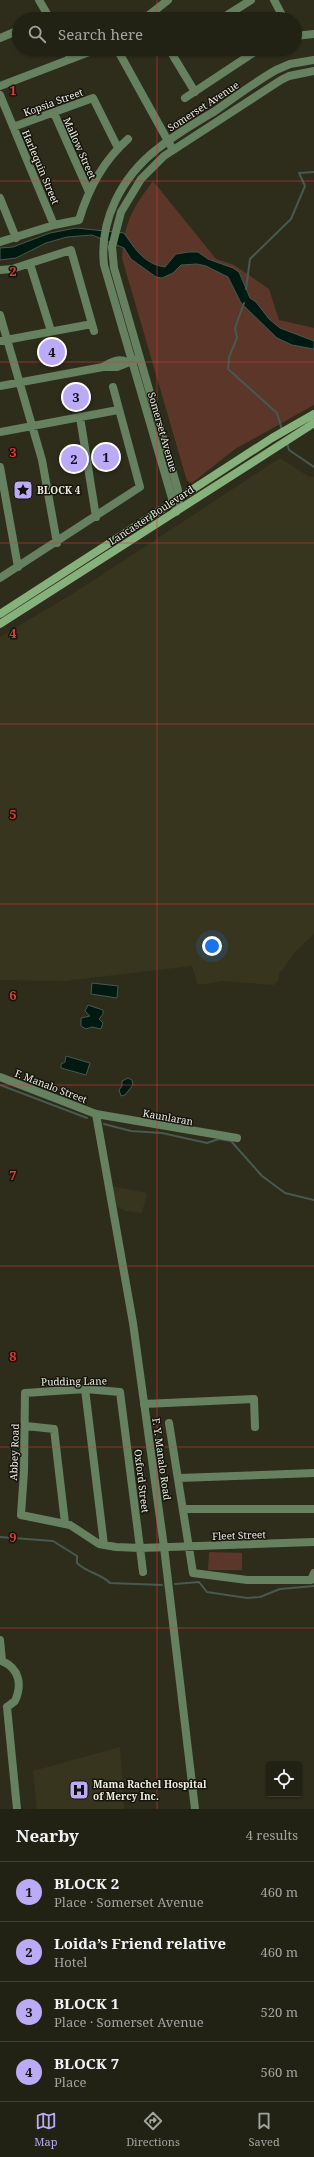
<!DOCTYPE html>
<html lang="en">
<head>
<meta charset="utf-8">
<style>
  :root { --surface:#222214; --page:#2a2a1d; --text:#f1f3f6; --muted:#a2a4a0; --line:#3f3f34; --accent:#bbaaf6 }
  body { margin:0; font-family:"Noto Serif",serif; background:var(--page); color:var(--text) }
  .controls { position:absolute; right:12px; bottom:12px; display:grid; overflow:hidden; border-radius:4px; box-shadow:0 1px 3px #0004 }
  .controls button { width:36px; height:36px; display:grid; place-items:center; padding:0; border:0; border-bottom:1px solid var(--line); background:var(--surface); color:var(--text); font:20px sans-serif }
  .you { position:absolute; left:212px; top:946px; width:14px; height:14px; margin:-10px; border:3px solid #fff; border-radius:50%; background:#1a73e8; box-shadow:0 0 0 6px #1a73e833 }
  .badge { display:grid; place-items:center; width:26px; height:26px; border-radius:50%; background:var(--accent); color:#111; font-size:13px; font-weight:700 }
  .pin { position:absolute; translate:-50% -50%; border:2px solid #fff; box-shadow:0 1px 4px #0006 }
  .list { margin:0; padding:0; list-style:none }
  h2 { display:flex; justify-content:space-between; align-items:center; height:52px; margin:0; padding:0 16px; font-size:17px }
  h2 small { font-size:13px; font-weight:400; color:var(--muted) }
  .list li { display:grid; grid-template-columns:26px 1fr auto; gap:12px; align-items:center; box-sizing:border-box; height:60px; padding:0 16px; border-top:1px solid var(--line) }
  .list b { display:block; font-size:15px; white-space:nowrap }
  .list p { margin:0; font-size:13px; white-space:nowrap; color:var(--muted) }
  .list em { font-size:13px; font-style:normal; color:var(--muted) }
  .icon { flex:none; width:22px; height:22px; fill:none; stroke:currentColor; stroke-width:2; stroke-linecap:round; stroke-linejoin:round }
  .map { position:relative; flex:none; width:314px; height:1809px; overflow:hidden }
  .search { position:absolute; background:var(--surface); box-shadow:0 1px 3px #0004; left:12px; right:12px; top:12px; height:44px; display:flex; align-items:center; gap:10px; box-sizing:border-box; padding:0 14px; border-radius:22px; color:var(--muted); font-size:15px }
  .sheet { height:292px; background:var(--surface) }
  nav { display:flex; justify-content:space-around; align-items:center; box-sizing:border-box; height:56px; border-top:1px solid var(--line); background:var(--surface); font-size:11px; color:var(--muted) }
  nav a { display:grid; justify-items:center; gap:2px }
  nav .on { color:var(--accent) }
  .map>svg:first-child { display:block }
  .built { fill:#37351d }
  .green { fill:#5d362a }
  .water { fill:#001a12; stroke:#475950 }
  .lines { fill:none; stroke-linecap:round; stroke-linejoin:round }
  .stream { stroke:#475950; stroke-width:2 }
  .minor { stroke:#668160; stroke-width:8 }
  .tertiary { stroke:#668160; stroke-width:8 }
  .secondary { stroke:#86b17c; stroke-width:8 }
  .grid { fill:none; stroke:#d83c3a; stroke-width:1; stroke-opacity:0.55 }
  .labels { text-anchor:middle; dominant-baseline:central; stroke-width:3; stroke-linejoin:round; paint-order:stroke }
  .street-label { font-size:10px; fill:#ecece1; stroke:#15150d }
  .poi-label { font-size:10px; font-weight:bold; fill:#ecece1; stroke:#15150d; text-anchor:start }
  .grid-label { font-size:13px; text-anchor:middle; font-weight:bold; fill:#d83c3a; stroke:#15150d; stroke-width:3; stroke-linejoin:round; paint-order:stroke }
</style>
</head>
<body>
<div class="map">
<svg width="314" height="1809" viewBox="0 0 314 1809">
  <rect width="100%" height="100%" fill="#2e2d1b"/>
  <path class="built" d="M280,458L308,476L314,477V934L296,951L279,974L278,981L274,985L223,981L198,985L192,966L64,981L0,980V637L74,593Z
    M112,1186L147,1193L142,1213L125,1211L114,1205Z
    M120,1747L124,1809H37L33,1771Z"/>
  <path class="green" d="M153,181L216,259L234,265L269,289L279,320L314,328V405L235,449L192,483L187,481L122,258C124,223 132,209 153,181Z
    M209,1552L242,1553V1570H208Z"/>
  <path class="water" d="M76,228L124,233C135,249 144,264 165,267L176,254L189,252H198L208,259L233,268L239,272L250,298L256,302L269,319L280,328L314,341V349L292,345L277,338L241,303L228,277L206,266L197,264L181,265L173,273L162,278L156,277L131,259L124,248L92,235L67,237L46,243L16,258L0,260V248L13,247L50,233Z
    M92,983L118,986L117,998L91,994Z
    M88,1005L103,1010V1014L99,1019L103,1023L101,1029L92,1027L86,1029L81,1026V1018L90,1016L85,1011Z
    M66,1056L90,1063L86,1075L61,1068V1064L65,1062Z
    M128,1078L132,1080L133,1085L125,1095L121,1096L119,1090L122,1086V1081Z"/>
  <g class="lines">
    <path class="stream" d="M246,289L250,259L291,219L305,186L299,173L314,172
      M244,303L235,328L237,338L229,357L228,369L277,413L282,430
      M287,443L289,450L314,467
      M0,1085L87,1118
      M104,1124L131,1131L162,1133L207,1143L219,1139L231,1141L262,1176L285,1193L314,1200
      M0,1537L53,1541L77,1556V1563C87,1573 100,1573 110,1583L162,1585
      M175,1584L199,1582L207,1592L247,1598L260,1597L280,1589L314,1586"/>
    <path class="minor" d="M39,0L50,19
      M274,0L284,19
      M144,19L168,0
      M221,19L251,0
      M295,36L314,34
      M0,38L19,30
      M66,49L71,59
      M117,49L173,150
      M179,49L172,54L195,92
      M0,86L97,49
      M0,95L54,225
      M185,98L259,49
      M54,113L89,192
      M13,127L93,98L118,148
      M0,198L16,238
      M0,242L54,225L79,220C88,190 104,160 128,139
      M30,264L51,331
      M0,270L12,269L71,250L94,331
      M0,315L42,460L57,543
      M0,341L92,324
      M103,367C111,362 119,358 127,362
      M0,386L103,367H117L137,359
      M80,417L96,517
      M0,432L118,410
      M0,467L18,567
      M0,578L140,487L113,387
      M96,1114L237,1138
      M85,1389L104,1545
      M144,1404L254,1399L255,1427
      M169,1423L193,1573L247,1580H311L314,1573
      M26,1426L54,1429L65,1523
      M179,1478L314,1473
      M183,1509H314
      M143,1572L140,1548L120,1392L85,1389L25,1393L24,1471L21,1515L70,1525L99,1544L116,1547L140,1548L314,1542
      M0,1640L2,1661
      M2,1661C20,1669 22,1685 15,1701L7,1707
      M7,1707L17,1809"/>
    <path class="tertiary" d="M178,503L180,497L114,268L112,247L121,212L141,179L164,156L281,80L289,76L314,71
      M176,512L104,265C99,220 122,177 156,150C174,135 195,123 215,111C235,97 255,82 276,70L290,64L314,60
      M0,1077L96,1114L133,1323L164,1547L195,1809"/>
    <path class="secondary" d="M0,614L272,438L314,414
      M0,624L314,423"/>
  </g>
  <path class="grid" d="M157,0V19M157,49V1809M0,181H314M0,362H314M0,543H314M0,724H314M0,904H314M0,1085H314M0,1266H314M0,1447H314M0,1628H314"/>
  <defs>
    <g id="sight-square" transform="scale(1)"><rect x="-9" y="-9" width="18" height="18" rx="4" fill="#bbaaf6" stroke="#15150d"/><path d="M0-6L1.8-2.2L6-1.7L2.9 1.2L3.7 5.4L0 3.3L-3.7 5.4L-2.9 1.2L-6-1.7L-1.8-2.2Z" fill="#111"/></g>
    <g id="hospital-square" transform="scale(1)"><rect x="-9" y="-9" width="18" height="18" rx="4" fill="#bbaaf6" stroke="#15150d"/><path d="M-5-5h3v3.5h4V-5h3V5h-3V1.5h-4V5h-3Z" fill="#111"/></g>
  </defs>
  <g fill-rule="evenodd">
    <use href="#sight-square" x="23" y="490"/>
    <use href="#hospital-square" x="79" y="1790"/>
  </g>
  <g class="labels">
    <g class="street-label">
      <text transform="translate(53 102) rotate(-20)">Kopsia Street</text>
      <text transform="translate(203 106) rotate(-33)">Somerset Avenue</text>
      <text transform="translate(80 148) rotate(66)">Mallow Street</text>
      <text transform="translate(41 167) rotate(67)">Harlequin Street</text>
      <text transform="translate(163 432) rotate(74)">Somerset Avenue</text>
      <text transform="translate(151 515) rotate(-33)">Lancaster Boulevard</text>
      <text transform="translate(51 1086) rotate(21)">F. Manalo Street</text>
      <text transform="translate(168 1117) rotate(10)">Kaunlaran</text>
      <text transform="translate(74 1381) rotate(-1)">Pudding Lane</text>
      <text transform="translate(14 1452) rotate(-88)">Abbey Road</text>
      <text transform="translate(162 1459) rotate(82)">F. Y. Manalo Road</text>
      <text transform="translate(142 1481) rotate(83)">Oxford Street</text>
      <text transform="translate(239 1535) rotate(-2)">Fleet Street</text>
    </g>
    <g class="poi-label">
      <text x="37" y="490">BLOCK 4</text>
      <text x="93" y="1784">Mama Rachel Hospital<tspan x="93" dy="12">of Mercy Inc.</tspan></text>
    </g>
  </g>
  <g class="grid-label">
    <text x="13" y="95">1</text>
    <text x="13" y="276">2</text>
    <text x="13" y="457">3</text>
    <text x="13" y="638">4</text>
    <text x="13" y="819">5</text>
    <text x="13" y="1000">6</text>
    <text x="13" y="1180">7</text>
    <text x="13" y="1361">8</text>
    <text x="13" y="1542">9</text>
  </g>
</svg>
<div class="controls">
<button><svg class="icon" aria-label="locate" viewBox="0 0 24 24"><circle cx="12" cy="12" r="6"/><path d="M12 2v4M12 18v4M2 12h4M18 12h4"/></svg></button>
</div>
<div class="you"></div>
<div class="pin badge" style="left:106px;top:457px">1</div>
<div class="pin badge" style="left:74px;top:459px">2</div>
<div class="pin badge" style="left:76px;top:397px">3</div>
<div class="pin badge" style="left:52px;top:352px">4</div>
<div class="search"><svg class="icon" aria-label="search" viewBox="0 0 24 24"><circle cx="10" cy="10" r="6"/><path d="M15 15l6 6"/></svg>Search here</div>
</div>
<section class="sheet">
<h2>Nearby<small>4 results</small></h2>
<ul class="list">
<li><span class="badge">1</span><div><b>BLOCK 2</b><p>Place · Somerset Avenue</p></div><em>460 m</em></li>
<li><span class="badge">2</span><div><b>Loida’s Friend relative</b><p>Hotel</p></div><em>460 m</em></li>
<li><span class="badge">3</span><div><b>BLOCK 1</b><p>Place · Somerset Avenue</p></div><em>520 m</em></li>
<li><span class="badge">4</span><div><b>BLOCK 7</b><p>Place</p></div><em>560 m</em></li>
</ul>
</section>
<nav>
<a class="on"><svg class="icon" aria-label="map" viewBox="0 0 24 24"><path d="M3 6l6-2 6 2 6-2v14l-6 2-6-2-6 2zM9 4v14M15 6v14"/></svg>Map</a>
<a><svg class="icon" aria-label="directions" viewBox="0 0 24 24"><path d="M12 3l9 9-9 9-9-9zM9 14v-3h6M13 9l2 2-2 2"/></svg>Directions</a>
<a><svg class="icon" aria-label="saved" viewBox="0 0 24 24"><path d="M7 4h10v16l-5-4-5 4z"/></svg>Saved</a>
</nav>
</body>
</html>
